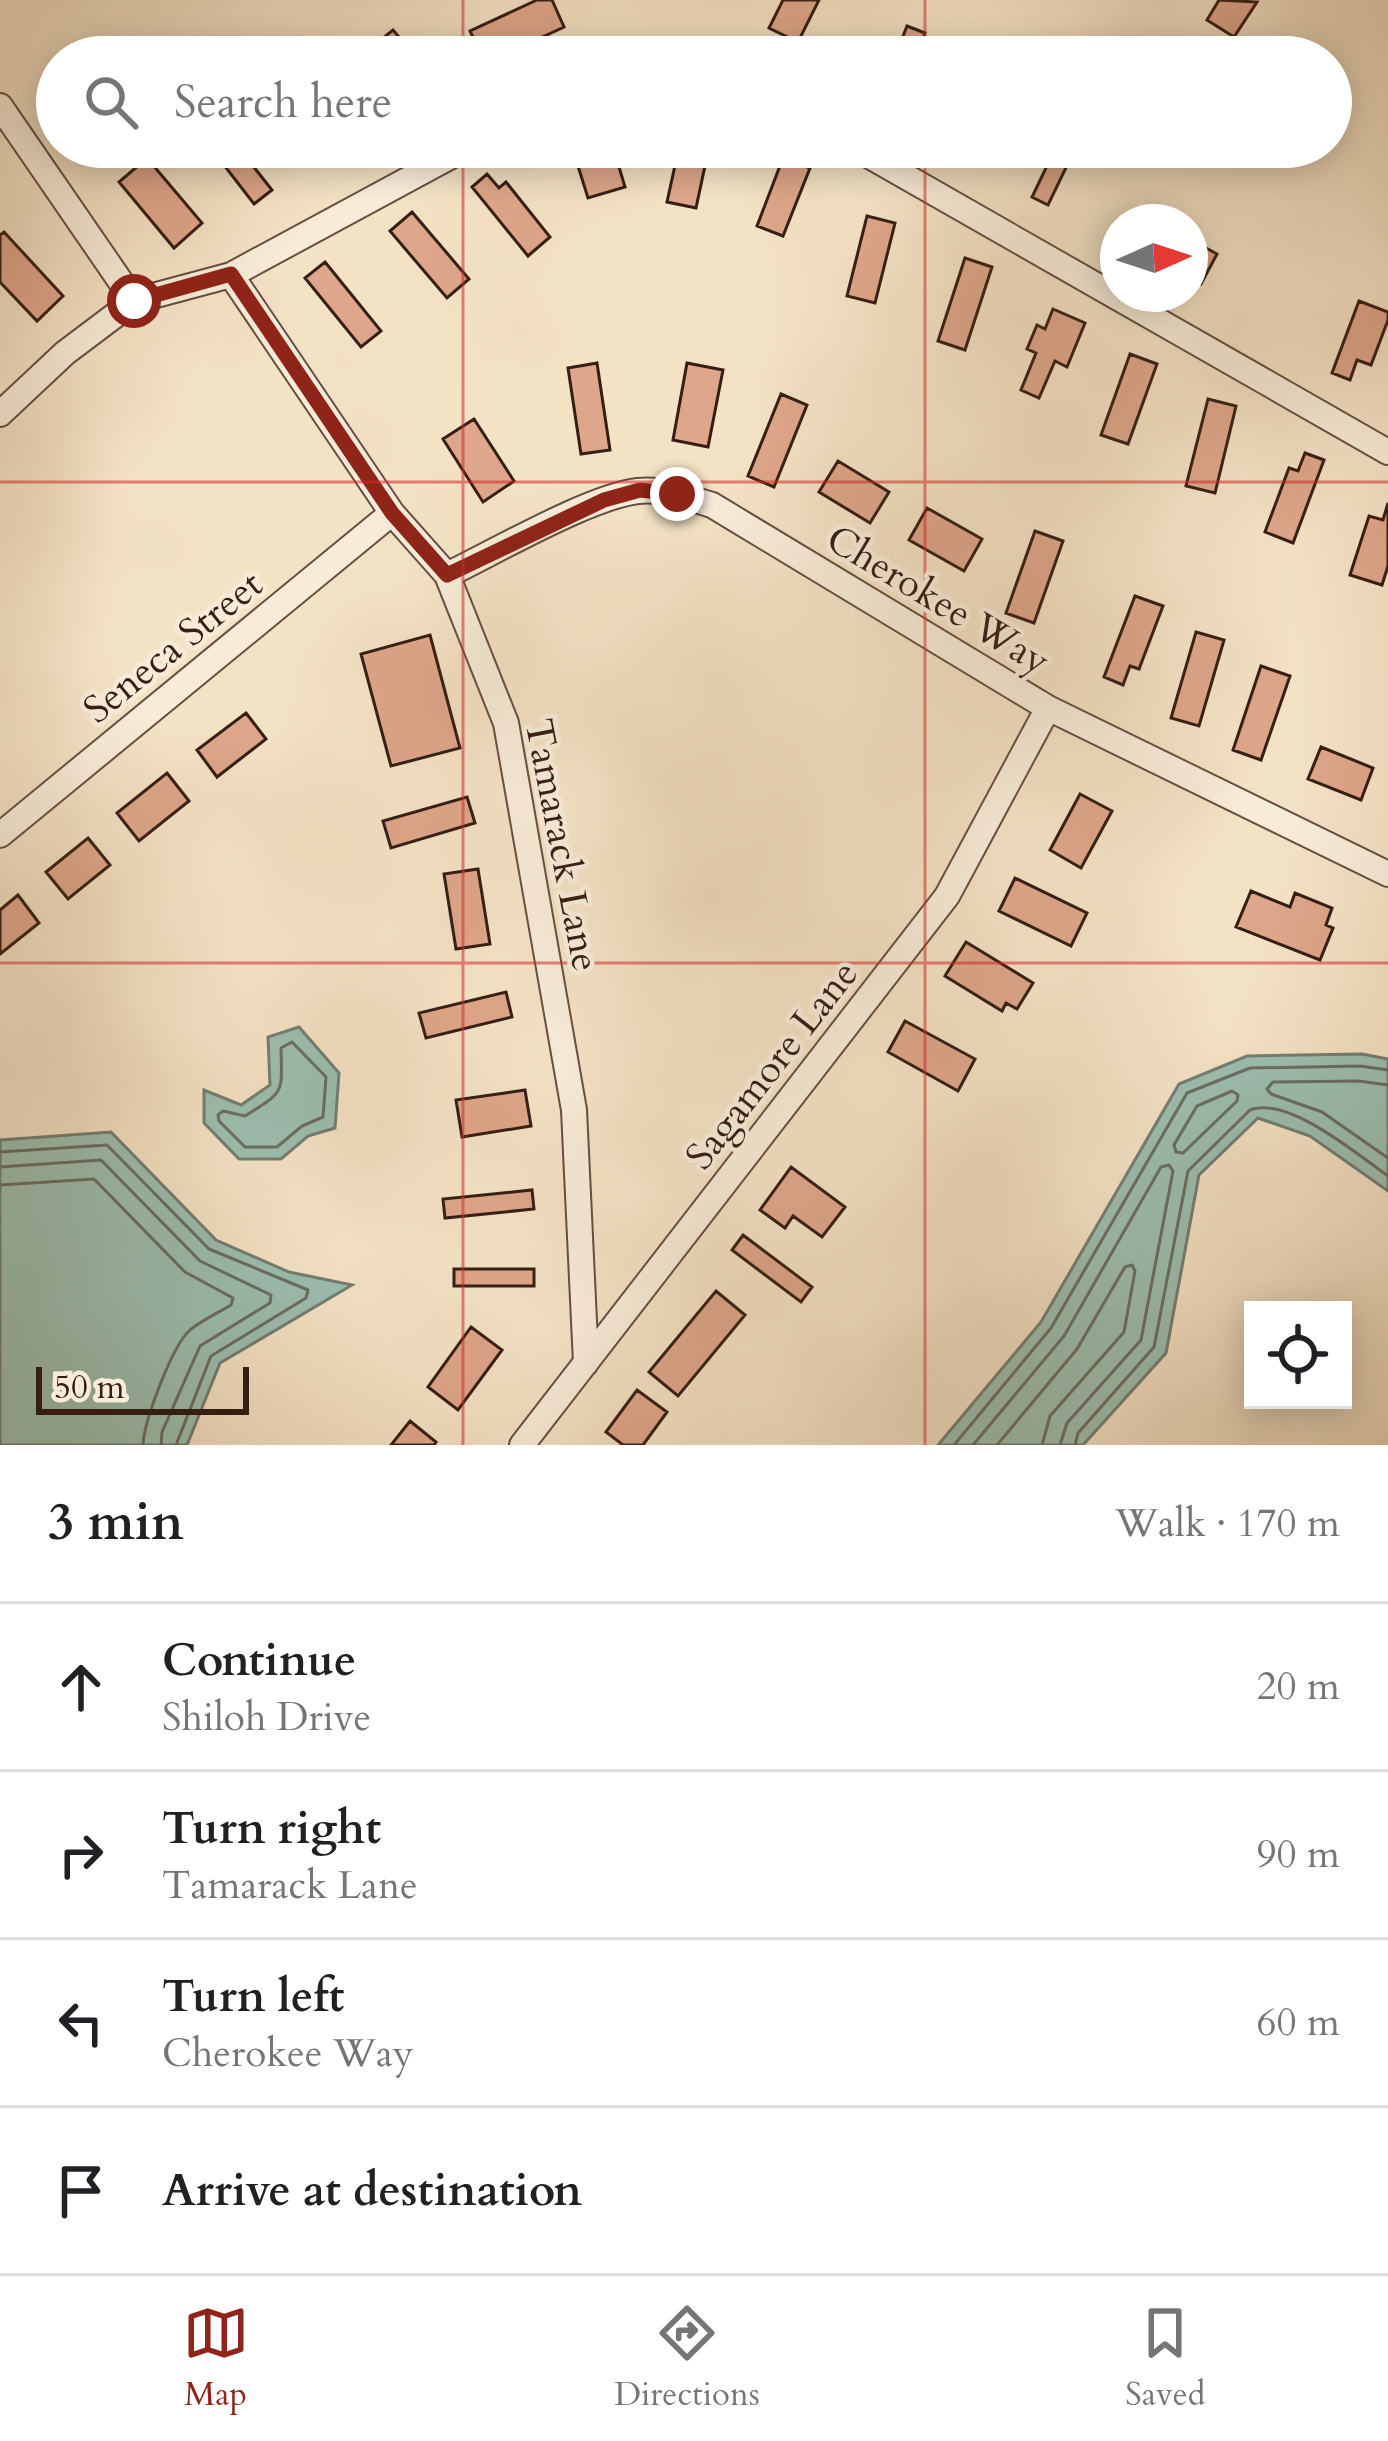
<!DOCTYPE html>
<html lang="en">
<head>
<meta charset="utf-8">
<style>
  :root { --surface:#fff; --page:#f6f6f6; --text:#202124; --muted:#757577; --line:#e0e0e0; --accent:#8f2418 }
  body { margin:0; font-family:Cardo,serif; background:var(--page); color:var(--text) }
  .controls { position:absolute; right:36px; bottom:36px; display:grid; overflow:hidden; border-radius:0px; box-shadow:0 6px 30px #0003 }
  .controls button { width:108px; height:108px; display:grid; place-items:center; padding:0; border:0; border-bottom:3px solid var(--line); background:var(--surface); color:var(--text); font:60px sans-serif }
  .compass { position:absolute; left:1100px; top:204px; width:108px; height:108px; border-radius:50%; background:var(--surface); box-shadow:0 6px 30px #0003; rotate:87deg }
  .scale { position:absolute; left:36px; bottom:30px; width:213px; box-sizing:border-box; padding-left:12px; border:6px solid #361e14; border-top:0; font-size:33px; line-height:42px; white-space:nowrap; color:#361e14; -webkit-text-stroke:9px #f8ecd9; paint-order:stroke }
  .stop { position:absolute; width:36px; height:36px; margin:-27px; border:9px solid #8f2418; border-radius:50%; background:#fff }
  .stop.end { background:#8f2418; border-color:#fff; box-shadow:0 3px 12px #0008 }
  .list { margin:0; padding:0; list-style:none }
  h2 { display:flex; justify-content:space-between; align-items:center; height:156px; margin:0; padding:0 48px; font-size:51px }
  h2 small { font-size:39px; font-weight:400; color:var(--muted) }
  .list li { display:grid; grid-template-columns:78px 1fr auto; gap:36px; align-items:center; box-sizing:border-box; height:168px; padding:0 48px; border-top:3px solid var(--line) }
  .list b { display:block; font-size:45px; white-space:nowrap }
  .list p { margin:0; font-size:39px; white-space:nowrap; color:var(--muted) }
  .list em { font-size:39px; font-style:normal; color:var(--muted) }
  .icon { flex:none; width:66px; height:66px; fill:none; stroke:currentColor; stroke-width:2; stroke-linecap:round; stroke-linejoin:round }
  .map { position:relative; flex:none; width:1388px; height:1445px; overflow:hidden }
  .search { position:absolute; background:var(--surface); box-shadow:0 6px 30px #0003; left:36px; right:36px; top:36px; height:132px; display:flex; align-items:center; gap:30px; box-sizing:border-box; padding:0 42px; border-radius:66px; color:var(--muted); font-size:45px }
  .sheet { height:828px; background:var(--surface) }
  nav { display:flex; justify-content:space-around; align-items:center; box-sizing:border-box; height:168px; border-top:3px solid var(--line); background:var(--surface); font-size:33px; color:var(--muted) }
  nav a { display:grid; justify-items:center; gap:6px }
  nav .on { color:var(--accent) }
  .map>svg:first-child { display:block }
  .water { fill:#9cbeb0; stroke:#737e72; stroke-width:3 }
  .lines { fill:none; stroke-linecap:round; stroke-linejoin:round }
  .shore { stroke:#696e62; stroke-width:3 }
  .building { fill:#dea68a; stroke:#361e14; stroke-width:3 }
  .minor-casing { stroke:#664f40; stroke-width:28 }
  .minor { stroke:#f8ecd9; stroke-width:24 }
  .route { stroke:#8f2418; stroke-width:15 }
  .grid { fill:none; stroke:#d62828; stroke-width:3; stroke-opacity:0.55 }
  .labels { text-anchor:middle; dominant-baseline:central; stroke-width:9; stroke-linejoin:round; paint-order:stroke }
  .street-label { font-size:39px; fill:#361e14; stroke:#f8ecd9 }
</style>
</head>
<body>
<div class="map">
<svg width="1388" height="1445" viewBox="0 0 1388 1445">
  <rect width="100%" height="100%" fill="#f4e2c5"/>
  <filter id="stains"><feTurbulence type="fractalNoise" baseFrequency=".00167" numOctaves="4"/><feColorMatrix values="0 0 0 0 .2 0 0 0 0 .09 0 0 0 0 .02 0 0 0 .5 -.17"/></filter>
  <radialGradient id="worn" r=".72"><stop offset=".6" stop-color="#630" stop-opacity="0"/><stop offset="1" stop-color="#630" stop-opacity=".3"/></radialGradient>
  <path class="water" d="M299,1027L339,1073L335,1128L308,1136L281,1159H239L204,1123V1090L241,1105L270,1085L268,1037Z
    M1362,1054L1388,1059V1191L1310,1136L1258,1118L1199,1175L1166,1353L1083,1445H938L1041,1322L1179,1084L1247,1056Z
    M111,1132L216,1240L289,1272L352,1285L220,1363L187,1445H0V1140Z"/>
  <g class="lines">
    <path class="shore" d="M292,1042L326,1077L323,1117L302,1126L277,1147H245L219,1121L218,1115L223,1111L245,1116C285,1091 282,1094 281,1048Z
      M1388,1085L1359,1081L1273,1082L1267,1089L1271,1094L1322,1112L1388,1158
      M1232,1091L1238,1095L1237,1101L1183,1153L1176,1152L1174,1145L1197,1106Z
      M0,1152L107,1145L209,1249L308,1290L306,1298L211,1356L176,1445
      M0,1167L101,1160L200,1261L271,1295L270,1303L200,1346L162,1432L161,1445
      M0,1185L94,1179L185,1272L233,1298L231,1305C218,1313 202,1320 190,1330C172,1346 144,1421 143,1445
      M954,1445L1051,1328L1187,1093L1250,1068L1360,1066L1388,1070
      M973,1445L1064,1336L1161,1167L1169,1165L1173,1171L1141,1340L1067,1423L1060,1445
      M997,1445L1077,1349L1125,1267L1132,1265L1135,1271L1124,1332L1050,1416L1042,1445
      M1075,1445L1078,1433L1154,1347L1188,1171L1250,1110C1287,1095 1358,1155 1388,1176"/>
  </g>
  <path class="building" d="M537,0H552L564,27L499,57H482L470,31Z
    M783,0H819L798,42L769,28Z
    M1219,0L1257,2L1234,37L1207,20Z
    M907,26L925,33L917,57H884L890,40L900,44Z
    M393,30L416,57H390L378,42Z
    M210,147H238L272,190L254,204Z
    M572,147H613L625,187L588,198Z
    M679,147H709L696,208L667,202Z
    M1056,147H1076L1048,205L1032,197Z
    M147,158L202,223L174,248L119,182Z
    M783,158L810,168L783,236L757,226Z
    M487,174L499,188L506,182L550,237L528,256L472,187Z
    M412,212L469,279L447,298L390,231Z
    M867,216L895,223L875,303L847,296Z
    M4,232L63,296L37,321L0,282V235Z
    M1190,239L1217,254L1201,284L1190,278Z
    M965,258L992,267L965,350L938,341Z
    M325,262L381,331L361,347L305,278Z
    M1359,301L1388,312V320L1371,365L1357,360L1350,380L1332,373Z
    M1053,309L1085,323L1067,367L1055,361L1039,398L1021,390L1036,353L1027,349L1037,325L1045,329Z
    M1130,354L1157,364L1128,444L1101,435Z
    M597,363L610,450L581,454L568,368Z
    M687,363L723,370L708,447L673,440Z
    M781,394L807,405L774,487L748,476Z
    M1208,399L1236,406L1215,493L1186,486Z
    M474,419L514,481L483,502L443,439Z
    M1305,453L1324,460L1293,543L1265,532L1289,468L1298,471Z
    M838,461L889,492L870,523L819,492Z
    M1388,503V566L1382,585L1350,575L1369,516L1383,520Z
    M927,508L982,539L964,571L909,540Z
    M1035,531L1063,541L1034,623L1006,613Z
    M1135,596L1163,606L1139,669L1130,666L1123,685L1104,677Z
    M1196,632L1224,640L1199,726L1171,718Z
    M430,635L460,748L391,766L361,654Z
    M1261,666L1290,676L1261,760L1233,750Z
    M246,713L266,739L217,777L197,750Z
    M1321,747L1373,768L1361,800L1308,779Z
    M167,773L189,801L139,841L117,813Z
    M1080,794L1112,811L1081,868L1050,850Z
    M467,797L475,823L391,848L383,821Z
    M88,838L110,865L68,899L46,872Z
    M478,869L490,944L456,949L444,874Z
    M1015,878L1087,913L1071,946L999,911Z
    M1251,891L1290,907L1295,893L1332,908L1326,925L1333,928L1320,960L1236,927Z
    M18,895L39,923L0,954V910Z
    M966,942L1033,983L1017,1009L1006,1003L1002,1011L945,976Z
    M506,992L512,1017L426,1038L419,1013Z
    M905,1021L975,1059L958,1091L888,1052Z
    M525,1090L531,1126L462,1137L456,1100Z
    M791,1167L845,1207L822,1237L793,1216L785,1228L760,1210Z
    M532,1190L534,1209L445,1218L443,1199Z
    M743,1235L812,1287L801,1302L732,1250Z
    M454,1269H534V1286H454Z
    M716,1291L745,1315L678,1396L649,1372Z
    M471,1327L502,1350L458,1410L428,1387Z
    M637,1390L667,1412L643,1445H623L606,1432Z
    M410,1421L436,1442L434,1445H391Z"/>
  <g class="lines">
    <g class="minor-casing">
      <path id="minor" d="M0,106L134,301
        M854,147L1388,452
        M231,275L392,513L447,575L506,723L574,1110L586,1363
        M0,414L65,353L134,301L231,275L468,147
        M447,575C495,552 589,497 638,491C662,488 689,498 712,505L1048,708L1388,874
        M0,835L392,513
        M522,1445L947,896L1048,708"/>
    </g>
    <use href="#minor" class="minor"/>
  </g>
  <g class="lines">
    <path class="route" d="M134,301L231,274L392,513L447,575L604,500L640,490L677,494"/>
  </g>
  <path class="grid" d="M463,0V57M925,0V57M463,147V1445M925,147V1445M0,482H1388M0,963H1388"/>
  <g class="labels">
    <g class="street-label">
      <text transform="translate(938 600) rotate(31)">Cherokee Way</text>
      <text transform="translate(173 647) rotate(-39)">Seneca Street</text>
      <text transform="translate(562 845) rotate(79)">Tamarack Lane</text>
      <text transform="translate(772 1065) rotate(-52)">Sagamore Lane</text>
    </g>
  </g>
  <rect width="100%" height="100%" filter="url(#stains)"/>
  <rect width="100%" height="100%" fill="url(#worn)"/>
</svg>
<div class="controls">
<button><svg class="icon" aria-label="locate" viewBox="0 0 24 24"><circle cx="12" cy="12" r="6"/><path d="M12 2v4M12 18v4M2 12h4M18 12h4"/></svg></button>
</div>
<svg class="compass" viewBox="-18 -18 36 36"><path d="M0-13l5 13h-10z" fill="#e53935"/><path d="M0 13l5-13h-10z" fill="#757577"/></svg>
<div class="scale">50 m</div>
<div class="stop" style="left:134px;top:301px"></div>
<div class="stop end" style="left:677px;top:494px"></div>
<div class="search"><svg class="icon" aria-label="search" viewBox="0 0 24 24"><circle cx="10" cy="10" r="6"/><path d="M15 15l6 6"/></svg>Search here</div>
</div>
<section class="sheet">
<h2>3 min<small>Walk · 170 m</small></h2>
<ul class="list">
<li><svg class="icon" aria-label="ahead" viewBox="0 0 24 24"><path d="M12 20V5M6 11l6-6 6 6"/></svg><div><b>Continue</b><p>Shiloh Drive</p></div><em>20 m</em></li>
<li><svg class="icon" aria-label="right" viewBox="0 0 24 24"><path d="M7 20v-9h11M14 6l5 5-5 5"/></svg><div><b>Turn right</b><p>Tamarack Lane</p></div><em>90 m</em></li>
<li><svg class="icon" aria-label="left" viewBox="0 0 24 24"><path d="M17 20v-9H6M10 6l-5 5 5 5"/></svg><div><b>Turn left</b><p>Cherokee Way</p></div><em>60 m</em></li>
<li><svg class="icon" aria-label="arrive" viewBox="0 0 24 24"><path d="M6 21V4h12l-3 4 3 4H6"/></svg><div><b>Arrive at destination</b></div></li>
</ul>
</section>
<nav>
<a class="on"><svg class="icon" aria-label="map" viewBox="0 0 24 24"><path d="M3 6l6-2 6 2 6-2v14l-6 2-6-2-6 2zM9 4v14M15 6v14"/></svg>Map</a>
<a><svg class="icon" aria-label="directions" viewBox="0 0 24 24"><path d="M12 3l9 9-9 9-9-9zM9 14v-3h6M13 9l2 2-2 2"/></svg>Directions</a>
<a><svg class="icon" aria-label="saved" viewBox="0 0 24 24"><path d="M7 4h10v16l-5-4-5 4z"/></svg>Saved</a>
</nav>
</body>
</html>
